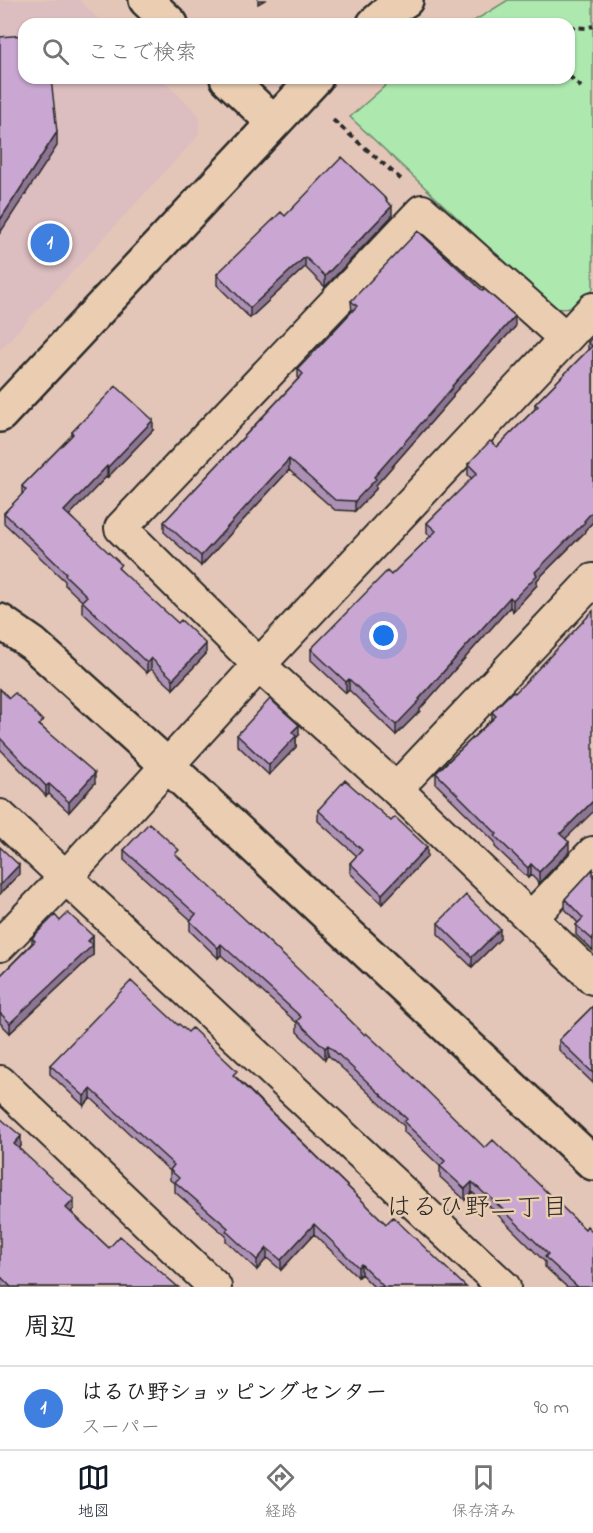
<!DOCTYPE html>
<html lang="ja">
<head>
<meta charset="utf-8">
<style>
  :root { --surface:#fff; --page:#f2f2f2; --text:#202124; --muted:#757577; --line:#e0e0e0; --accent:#111827 }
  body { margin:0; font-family:"Indie Flower","Klee One",sans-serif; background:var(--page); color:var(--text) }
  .you { position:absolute; left:384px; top:636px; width:21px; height:21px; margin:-15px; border:4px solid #fff; border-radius:50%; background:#1a73e8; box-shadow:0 0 0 9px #1a73e833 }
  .badge { display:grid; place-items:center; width:39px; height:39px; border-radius:50%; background:var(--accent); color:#fff; font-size:20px; font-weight:700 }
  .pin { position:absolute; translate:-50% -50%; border:3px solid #fff; box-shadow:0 2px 6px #0006 }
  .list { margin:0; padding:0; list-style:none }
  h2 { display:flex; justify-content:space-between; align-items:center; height:78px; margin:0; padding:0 24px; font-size:26px }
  h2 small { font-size:20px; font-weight:400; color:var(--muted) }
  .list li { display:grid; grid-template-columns:39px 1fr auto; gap:18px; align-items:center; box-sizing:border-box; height:84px; padding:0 24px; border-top:2px solid var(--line) }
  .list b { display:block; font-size:22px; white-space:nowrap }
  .list p { margin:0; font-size:20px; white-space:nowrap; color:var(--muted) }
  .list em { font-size:20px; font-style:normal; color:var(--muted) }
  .icon { flex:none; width:33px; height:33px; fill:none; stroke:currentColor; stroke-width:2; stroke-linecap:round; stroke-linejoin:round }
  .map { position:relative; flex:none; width:593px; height:1287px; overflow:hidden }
  .search { position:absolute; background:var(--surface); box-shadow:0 2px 4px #0004; left:18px; right:18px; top:18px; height:66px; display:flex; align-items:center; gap:15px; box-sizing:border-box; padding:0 21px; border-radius:18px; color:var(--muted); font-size:22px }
  .sheet { height:162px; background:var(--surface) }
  nav { display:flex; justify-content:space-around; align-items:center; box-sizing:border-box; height:84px; border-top:2px solid var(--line); background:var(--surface); font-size:16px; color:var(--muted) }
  nav a { display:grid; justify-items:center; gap:3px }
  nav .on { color:var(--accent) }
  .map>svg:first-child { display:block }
  .built { fill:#dcbdc0 }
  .green { fill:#ade8ae; stroke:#6c8a6c; stroke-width:1.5 }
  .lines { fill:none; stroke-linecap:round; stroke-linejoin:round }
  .street-casing { stroke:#2b2b2b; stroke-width:36 }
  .secondary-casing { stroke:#2b2b2b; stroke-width:38 }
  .path { stroke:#2b2b2b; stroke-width:4; stroke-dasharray:6 4.5; stroke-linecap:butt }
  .street { stroke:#ebceb1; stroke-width:32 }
  .secondary { stroke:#ebceb1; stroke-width:33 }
  .wall { fill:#ad90b5; stroke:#2b2b2b; stroke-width:1.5 }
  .shaded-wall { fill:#8d7593; stroke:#2b2b2b; stroke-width:1.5 }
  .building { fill:#c9a7d2; stroke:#2b2b2b; stroke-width:1.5 }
  .labels { text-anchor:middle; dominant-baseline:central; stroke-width:5; stroke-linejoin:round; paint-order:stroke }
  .neighbourhood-label { font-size:26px; fill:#2b2b2b; stroke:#ebceb1 }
</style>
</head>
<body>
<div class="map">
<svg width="593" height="1287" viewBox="0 0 593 1287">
  <rect width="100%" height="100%" fill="#e4c6b8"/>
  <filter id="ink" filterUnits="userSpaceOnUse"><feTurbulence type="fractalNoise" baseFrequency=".0167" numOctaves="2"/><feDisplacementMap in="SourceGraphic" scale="12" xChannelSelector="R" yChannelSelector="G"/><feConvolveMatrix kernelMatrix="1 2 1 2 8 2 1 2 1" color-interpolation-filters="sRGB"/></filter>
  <g filter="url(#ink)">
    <path class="built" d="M0,0H79L104,24H24V78H161L200,116L198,136L0,350Z"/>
    <path class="green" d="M508,0H593V289L576,308L554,309L350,117L394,78H569V24H469Z"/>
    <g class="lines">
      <g class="street-casing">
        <path id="street" d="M565,338L422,211L121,528L259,665L396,789L593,978
          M396,789L593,580
          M0,816L504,1287
          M531,918L593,853
          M0,945L65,878L259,665L593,309
          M0,1082L215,1287"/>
      </g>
      <g class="secondary-casing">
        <path id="secondary" d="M146,0L171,24
          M374,24L390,10L406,0
          M227,78L273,122
          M0,415L316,78
          M0,621L33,644L167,765L593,1163"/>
      </g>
      <path class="path" d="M569,27L586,28L593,26
        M569,76L581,87
        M333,120L403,181"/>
      <use href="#street" class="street"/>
      <use href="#secondary" class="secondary"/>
    </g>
    <path class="wall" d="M387,202L392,216L325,287L305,267L250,318L217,285V274L285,216Z
      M351,301L515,327L453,394V397L376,485V489L355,511L335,510L289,470L201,566L164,532V522L298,379V369L352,312Z
      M593,337V522L585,530V532L537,580V585L513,611L510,607L420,709V711L396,735L349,690L346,693L311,660V649L391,575L431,536L427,533V523L472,479L468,475V464L497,447L535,409V404L588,350V342Z
      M153,430L108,477L107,476L69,515L121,571L206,654L173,689L151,669L147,673L82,612V601L65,585V581L4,523V513L22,495V486L72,435V432Z
      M0,689L9,698L43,728L95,783L69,812L49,794L46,796L0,749Z
      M515,693L566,839L569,852L539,883L531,875L528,878L495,847V842L436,784V773L492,719V712Z
      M237,735H299L296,738V747L269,775L237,745Z
      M318,810L427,857L382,904L350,873V863L357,856L318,821Z
      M124,850L179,858L593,1287H567L545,1267V1262L487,1204L486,1205L472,1192L465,1200L440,1177V1166L404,1132V1126L328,1055L325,1059L297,1032V1023L221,955L218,958L190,931V921L191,920L124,860Z
      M593,869V951L576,935V925L578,923L565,909V899Z
      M60,921L93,936V955L10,1033L0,1023V976L32,943V938Z
      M438,923L500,939L472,967L438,934Z
      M593,1006V1083L559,1050V1040Z
      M50,1065L237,1078L386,1224L466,1287H374L361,1274L358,1277L314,1234L281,1270L267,1258L257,1270L226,1241V1236L175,1192V1184L170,1180V1171L91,1098L84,1106L50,1074Z
      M0,1118L21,1146L19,1148L74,1209L71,1212L109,1248L178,1287H1Z"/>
    <path class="shaded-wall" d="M258,0H265L258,4Z
      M57,132V146L0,233V220Z
      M392,206V216L325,287V276Z
      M305,257V267L250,318V308Z
      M515,316V327L453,394V397L376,485V489L355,511V501L374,477L452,386Z
      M153,420V430L108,477V467Z
      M289,459V470L201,566V556Z
      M107,466V476L64,521V511Z
      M593,511V522L585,530V532L537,580V585L513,611V600L535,572Z
      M510,597V607L420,709V711L396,735V725Z
      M206,644V654L173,689V679Z
      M151,658V669L147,673V663Z
      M349,679V690L346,693V682Z
      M299,725V735L296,738V747L269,775V765L292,732Z
      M95,773V783L69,812V802Z
      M49,784V794L46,796V786Z
      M593,801V812L560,844V834Z
      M569,842V852L539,883V872Z
      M427,847V857L382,904V894Z
      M531,864V875L528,878V868Z
      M19,865V874L0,894V885Z
      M500,929V939L472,967V957Z
      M93,936V955L10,1033V1023Z
      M221,944V955L218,958V948Z
      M328,1045V1055L325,1059V1048Z
      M91,1089V1098L84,1106V1096Z
      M21,1136V1146L14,1154V1144Z
      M472,1182V1192L465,1200V1189Z
      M487,1194V1204L486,1205V1195Z
      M74,1199V1209L66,1218V1208Z
      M314,1224V1234L281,1270V1260Z
      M267,1248V1258L257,1270V1260Z
      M361,1264V1274L358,1277V1267Z"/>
    <path class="building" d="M24,35V78H51L57,132L0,220V37Z
      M342,157L387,200L386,201L392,206L325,276L305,257L250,308L217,274L281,212L285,216Z
      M418,231L483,291L484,289L515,316L452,386L453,387L374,477L376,479L355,501L335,500L289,459L201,556L164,522L303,374L298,369L357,306L351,301Z
      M593,337V511L584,521L585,522L535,572L537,575L513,600L510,597L419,699L420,700L396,725L349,679L346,682L311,649L387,571L391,575L436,531L427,523L477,473L468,464L490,441L497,447L538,406L535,404L592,346L588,342Z
      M116,386L153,420L108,467L107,466L64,511L121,564L118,568L178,623L181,620L206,644L173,679L151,658L147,663L82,601L87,596L65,575L66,573L4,513L26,490L22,486L73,434L72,432Z
      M593,611V801L560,834L569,842L539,872L531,864L528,868L495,836L497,834L436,773L496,716L492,712L513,691L515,693Z
      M0,689L9,698L15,693L43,721L39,725L95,773L69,802L49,784L46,786L0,738Z
      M270,699L299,725L292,732L296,736L269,765L237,735Z
      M345,780L391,821L395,817L427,847L382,894L350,863L362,850L318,810Z
      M149,823L179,850L175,854L299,970L365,1035L366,1033L406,1070L485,1148L493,1140L585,1229L587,1226L593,1232V1287H578L545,1257L548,1254L487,1194L486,1195L472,1182L465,1189L440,1166L445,1161L404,1122L407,1119L328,1045L325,1048L297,1021L301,1017L221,944L218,948L190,921L196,914L124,850Z
      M0,847L19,865L0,885Z
      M593,869V940L576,925L583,918L565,899Z
      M466,895L500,929L472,957L438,923Z
      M68,913L93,936L88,941L93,945L10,1023L0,1013V976L35,941L32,938L55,915L60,921Z
      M131,981L178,1025L179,1024L188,1032L192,1028L237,1071L233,1075L386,1224L393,1217L466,1287H384L361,1264L358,1267L314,1224L281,1260L267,1248L257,1260L226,1231L228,1228L175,1182L179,1178L170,1170L174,1165L91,1089L84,1096L50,1065Z
      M593,1006V1073L559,1040Z
      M0,1118L21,1136L14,1144L74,1199L66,1208L109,1248L120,1236L178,1287H11L0,1276Z"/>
  </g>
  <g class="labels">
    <g class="neighbourhood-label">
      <text x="477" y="1209">はるひ野二丁目</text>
    </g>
  </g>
</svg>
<div class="you"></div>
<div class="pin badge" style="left:50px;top:243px;background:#3f7fe0">1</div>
<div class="search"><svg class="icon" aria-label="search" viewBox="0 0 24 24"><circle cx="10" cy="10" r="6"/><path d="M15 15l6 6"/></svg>ここで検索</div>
</div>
<section class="sheet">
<h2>周辺<small></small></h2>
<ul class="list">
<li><span class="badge" style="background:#3f7fe0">1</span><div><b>はるひ野ショッピングセンター</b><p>スーパー</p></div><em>90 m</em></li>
</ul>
</section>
<nav>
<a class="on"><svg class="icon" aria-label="map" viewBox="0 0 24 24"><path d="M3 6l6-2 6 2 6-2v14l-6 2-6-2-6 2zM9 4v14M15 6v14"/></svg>地図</a>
<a><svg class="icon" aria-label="directions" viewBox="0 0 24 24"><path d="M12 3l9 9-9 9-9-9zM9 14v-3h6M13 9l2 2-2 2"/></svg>経路</a>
<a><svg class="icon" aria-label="saved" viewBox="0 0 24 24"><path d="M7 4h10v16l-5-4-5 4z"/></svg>保存済み</a>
</nav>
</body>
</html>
